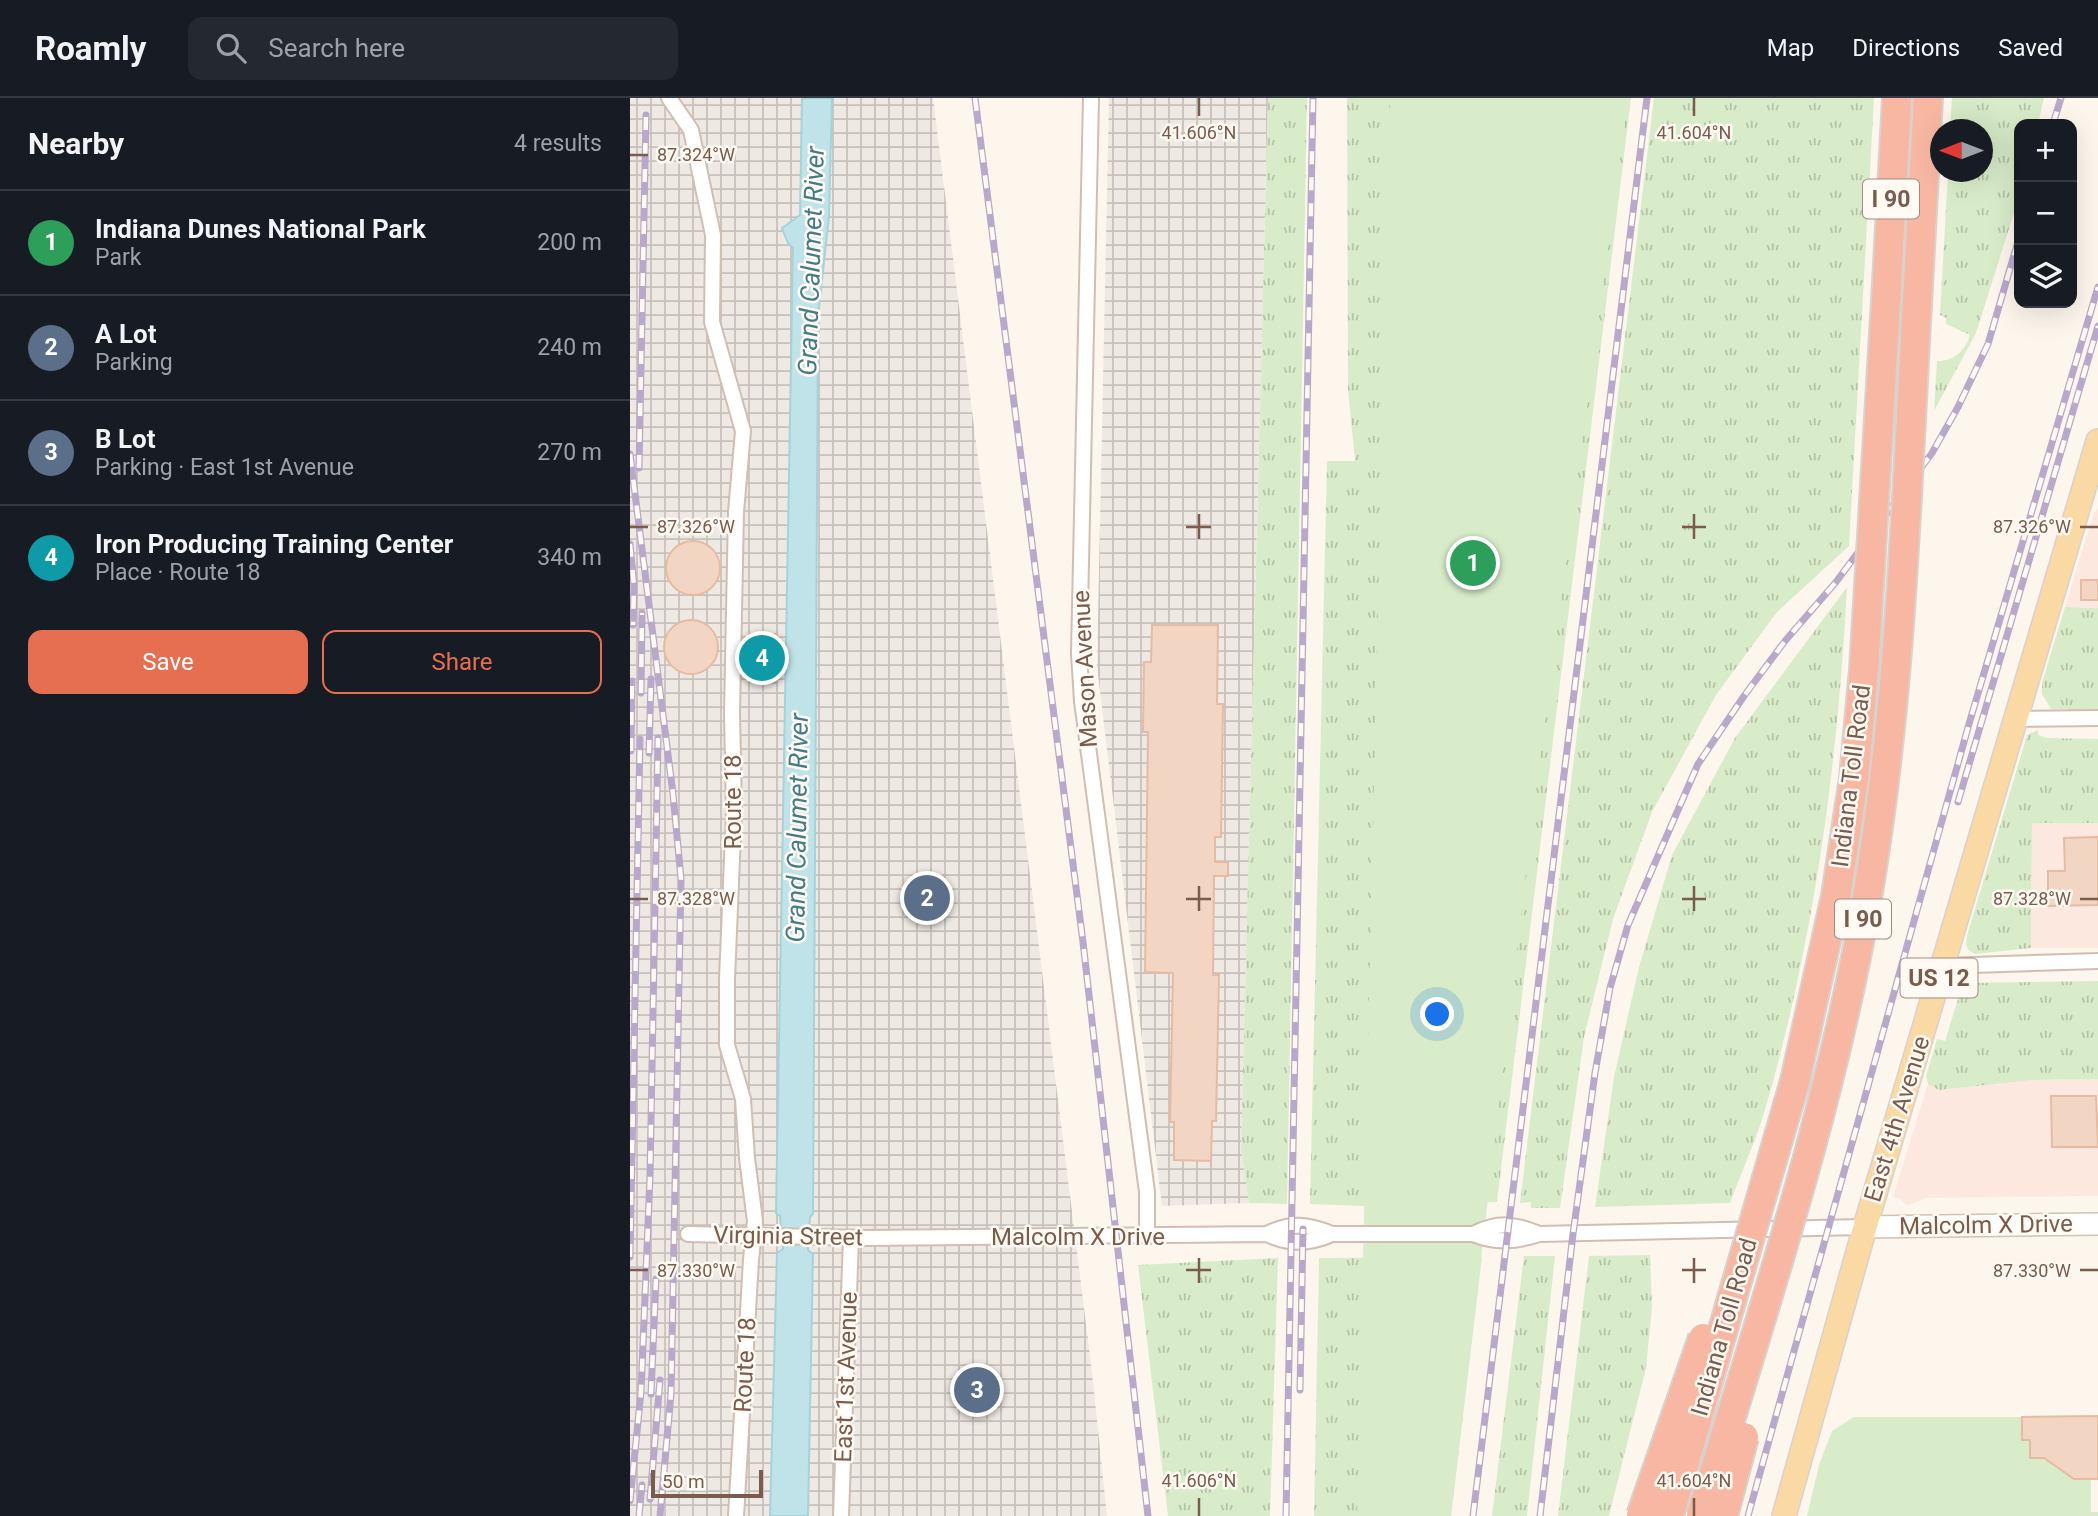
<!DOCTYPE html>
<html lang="en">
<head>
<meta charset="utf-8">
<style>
  :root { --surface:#171b24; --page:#242831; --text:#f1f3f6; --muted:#9ea1a6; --line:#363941; --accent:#e76f51 }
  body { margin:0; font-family:Roboto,sans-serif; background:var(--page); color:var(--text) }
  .controls { position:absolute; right:21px; top:21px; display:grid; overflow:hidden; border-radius:14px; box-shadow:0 7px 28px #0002 }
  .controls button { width:63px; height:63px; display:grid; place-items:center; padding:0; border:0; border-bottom:2px solid var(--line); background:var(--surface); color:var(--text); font:35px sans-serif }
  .compass { position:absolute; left:1300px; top:21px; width:63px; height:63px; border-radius:50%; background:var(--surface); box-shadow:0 7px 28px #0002; rotate:270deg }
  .scale { position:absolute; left:21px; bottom:18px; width:112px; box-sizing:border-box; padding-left:7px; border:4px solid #7a5c4d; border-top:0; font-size:19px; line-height:24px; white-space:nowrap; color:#7a5c4d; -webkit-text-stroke:5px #fffaf3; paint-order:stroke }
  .you { position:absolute; left:808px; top:917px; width:24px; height:24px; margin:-18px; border:5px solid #fff; border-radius:50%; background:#1a73e8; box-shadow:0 0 0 10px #1a73e833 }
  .badge { display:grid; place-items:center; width:46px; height:46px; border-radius:50%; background:var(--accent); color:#fff; font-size:23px; font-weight:700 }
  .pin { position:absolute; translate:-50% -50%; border:4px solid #fff; box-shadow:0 2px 7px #0006 }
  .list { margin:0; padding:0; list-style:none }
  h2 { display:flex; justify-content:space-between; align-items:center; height:91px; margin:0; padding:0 28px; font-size:30px }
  h2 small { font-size:23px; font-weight:400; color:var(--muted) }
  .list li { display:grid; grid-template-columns:46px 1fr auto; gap:21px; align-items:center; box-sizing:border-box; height:105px; padding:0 28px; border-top:2px solid var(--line) }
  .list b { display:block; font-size:26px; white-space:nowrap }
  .list p { margin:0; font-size:23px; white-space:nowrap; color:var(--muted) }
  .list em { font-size:23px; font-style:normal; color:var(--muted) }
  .actions { display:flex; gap:14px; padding:21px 28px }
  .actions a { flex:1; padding:16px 0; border:2px solid var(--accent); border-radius:14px; text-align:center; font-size:24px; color:var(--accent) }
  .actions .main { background:var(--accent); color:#fff }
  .icon { flex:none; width:38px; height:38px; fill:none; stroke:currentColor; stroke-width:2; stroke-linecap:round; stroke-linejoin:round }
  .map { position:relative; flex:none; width:1468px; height:1418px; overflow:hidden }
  header { display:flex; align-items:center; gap:42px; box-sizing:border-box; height:98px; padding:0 35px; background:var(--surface); border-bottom:2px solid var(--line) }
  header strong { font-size:33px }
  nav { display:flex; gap:38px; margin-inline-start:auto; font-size:24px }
  .search { width:490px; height:63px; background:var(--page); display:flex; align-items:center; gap:18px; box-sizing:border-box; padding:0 24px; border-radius:14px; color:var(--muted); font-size:26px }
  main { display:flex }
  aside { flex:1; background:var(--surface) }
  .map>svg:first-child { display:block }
  .commercial { fill:#fde8e0 }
  .industrial { fill:url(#industrial-grid) }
  .grass { fill:url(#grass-tufts) }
  .park { fill:#d8ecc9 }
  .water { fill:#bfe3e8; stroke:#a5d3da; stroke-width:2 }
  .building { fill:#f3d5c3; stroke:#e6bba3; stroke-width:2 }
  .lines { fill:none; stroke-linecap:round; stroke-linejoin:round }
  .street-casing { stroke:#d1beb0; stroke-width:18 }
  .secondary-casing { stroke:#d6c0b0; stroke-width:24 }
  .primary-casing { stroke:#dad1cd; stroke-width:26 }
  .highway-casing { stroke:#dad1cd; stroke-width:32 }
  .street { stroke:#fff; stroke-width:14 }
  .secondary { stroke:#fff; stroke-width:21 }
  .primary { stroke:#fbd9a5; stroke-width:23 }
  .highway { stroke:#f7b7a3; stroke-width:28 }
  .rail-casing { stroke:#b9a8c9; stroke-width:7 }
  .rail { stroke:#fffaf3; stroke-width:4.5; stroke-dasharray:13; stroke-linecap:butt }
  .highway-bridge-casing { stroke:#dad1cd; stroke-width:32; stroke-linecap:butt }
  .highway-bridge { stroke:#f7b7a3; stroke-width:28 }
  .ticks { fill:none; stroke:#7a5c4d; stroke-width:2.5 }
  .labels { text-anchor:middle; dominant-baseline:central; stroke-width:5; stroke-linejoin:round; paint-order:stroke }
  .shield { fill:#fffaf3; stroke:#a28b7f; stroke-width:2 }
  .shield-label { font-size:23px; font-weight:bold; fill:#7a5c4d }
  .street-label { font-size:24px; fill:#7a5c4d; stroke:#fffaf3 }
  .water-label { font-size:26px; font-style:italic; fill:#437c86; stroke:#fffaf3 }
  .ticks-label { font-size:18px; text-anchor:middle; fill:#7a5c4d; stroke:#fffaf3; stroke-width:5; stroke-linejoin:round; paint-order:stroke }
</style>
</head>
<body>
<header>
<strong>Roamly</strong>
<div class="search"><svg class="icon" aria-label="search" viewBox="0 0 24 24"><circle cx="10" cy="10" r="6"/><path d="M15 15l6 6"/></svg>Search here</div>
<nav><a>Map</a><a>Directions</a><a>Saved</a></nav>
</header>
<main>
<aside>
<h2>Nearby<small>4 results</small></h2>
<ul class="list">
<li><span class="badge" style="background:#2e9e5b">1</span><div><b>Indiana Dunes National Park</b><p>Park</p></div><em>200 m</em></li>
<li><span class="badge" style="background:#5c6f8a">2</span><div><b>A Lot</b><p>Parking</p></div><em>240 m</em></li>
<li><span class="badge" style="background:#5c6f8a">3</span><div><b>B Lot</b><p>Parking · East 1st Avenue</p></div><em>270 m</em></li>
<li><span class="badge" style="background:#0f9aa8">4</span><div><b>Iron Producing Training Center</b><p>Place · Route 18</p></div><em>340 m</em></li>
</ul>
<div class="actions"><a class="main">Save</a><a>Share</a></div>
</aside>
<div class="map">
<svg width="1468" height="1418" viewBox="0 0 1468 1418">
  <defs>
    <pattern id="industrial-grid" width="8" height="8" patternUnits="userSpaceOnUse" patternTransform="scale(1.75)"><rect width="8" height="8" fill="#efe9e4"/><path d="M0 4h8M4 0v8" fill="none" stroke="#c7c0bb"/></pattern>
    <pattern id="grass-tufts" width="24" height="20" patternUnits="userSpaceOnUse" patternTransform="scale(1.75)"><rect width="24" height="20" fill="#d8ecc9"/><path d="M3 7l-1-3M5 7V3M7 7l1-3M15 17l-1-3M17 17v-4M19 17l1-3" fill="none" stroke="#b4c2a5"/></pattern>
  </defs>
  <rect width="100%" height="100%" fill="#fdf6ec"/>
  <path class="commercial" d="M1468,411V510L1435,509L1464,414Z
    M1402,725H1468V850H1401Z
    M1468,981V1098L1296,1100L1279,1107L1275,1106L1271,1101L1263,1099L1298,986L1309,992L1403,982Z"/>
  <path class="industrial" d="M0,0H303L462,1274L477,1418H0Z
    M479,0H638L611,1052L619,1105L532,1108L467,568Z"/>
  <path class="grass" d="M638,0H677L657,1106L619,1105L611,1052Z
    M717,0H1001L867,1104L734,1108L680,1106L697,363H725L718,291Z
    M1024,0H1244L1219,448L1147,514L1086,597L1022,714L983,821L954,939L930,1110H901V1104L890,1105Z
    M1322,0H1414L1408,26H1389V99L1346,235L1304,313L1307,263C1324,263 1335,253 1340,237L1316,226V220L1310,217L1318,74H1352V32L1320,31Z
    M1217,489C1208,665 1184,845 1134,1015C1125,1045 1111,1075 1100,1105L965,1109L984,979L1009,869L1042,757L1105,640Z
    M1435,509L1468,510V613L1440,615L1437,611H1421L1412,596V585Z
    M1408,632V637L1417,640L1468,641V725H1402L1401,850L1345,856C1336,852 1335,847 1337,838L1397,637Z
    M1468,883V981L1403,982L1309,992L1298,986L1296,978L1307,941L1315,943L1333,885Z
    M1020,1157L1022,1209L1016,1270L979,1418H928L959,1158Z
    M894,1158H925L897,1418H862Z
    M852,1159L821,1418H684L689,1160Z
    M648,1160L640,1418H538L508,1167Z"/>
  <path class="park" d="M760,0H998L903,715L821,1418H727Z
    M1224,1319H1392V1342H1400L1414,1360L1444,1381H1461V1414H1468V1418H1177L1189,1367L1202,1333Z"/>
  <path class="water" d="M172,0H202L199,118L188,219L183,1116L180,1119L178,1152L183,1156L178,1418H140L147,1155L153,1151L150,1118L146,1115L163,150L158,145L152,130L170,117Z"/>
  <path class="building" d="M36 470a27 27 0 1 1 54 0a27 27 0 1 1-54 0Z
    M1451,482H1468V502H1451Z
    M34 549a27 27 0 1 1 54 0a27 27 0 1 1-54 0Z
    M522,527H588L587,606H593L591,739H585V764H598V778H584L583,877H589L586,1023H582L581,1063L544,1062V1024H540L543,875L515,874L518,634H513L514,564H521Z
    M119,536H147L146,585L119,584Z
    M1468,739V807L1418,808V773H1435L1434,740Z
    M1421,998H1466L1468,1049H1422Z
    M1468,1318V1381H1444L1414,1360H1400V1342H1392V1319Z"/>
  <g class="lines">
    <g class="street-casing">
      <path id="street" d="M39,0L61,32L83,137L82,224L113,333L106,414L102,615L104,713L97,881V947L113,1001L117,1060L125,1123L121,1162L106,1418
        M461,0L449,556L452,603L517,1094V1139
        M1386,621L1468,620
        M1312,868L1468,863
        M58,1136L234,1140L637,1136C659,1147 680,1146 702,1136H843C866,1145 885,1144 909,1136L1235,1129
        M637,1136C660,1124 678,1126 702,1136
        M843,1136C868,1124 883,1125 909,1136
        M211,1418L221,1140"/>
    </g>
    <g class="secondary-casing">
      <path id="secondary" d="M1235,1129L1468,1126"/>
    </g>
    <g class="primary-casing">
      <path id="primary" d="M1154,1418L1235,1129L1468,343"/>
    </g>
    <g class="highway-casing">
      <path id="highway" d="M1256,203L1267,0
        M1287,206L1298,0"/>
    </g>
    <use href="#street" class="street"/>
    <use href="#secondary" class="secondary"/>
    <use href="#primary" class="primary"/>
    <use href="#highway" class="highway"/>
    <g class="rail-casing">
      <path id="rail" d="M345,0L453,844L518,1418
        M1423,26L1431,0
        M0,356L43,696L51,781L41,1296L30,1418
        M9,370L16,17
        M0,446L4,488L3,527
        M11,595L12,515
        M1,653L2,583
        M19,655L21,581
        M1328,704L1468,228
        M0,1159L10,641
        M670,1292L673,1131
        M21,1296L26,1181
        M20,1401L30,1282
        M0,1403L11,1294L20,1079L28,640
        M9,1418L12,1387
        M656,1418L683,0
        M843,1418L1017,0
        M910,1418L943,1136L965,975L980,890L998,827L1068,666L1114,598L1155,543L1206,484L1302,355L1328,309L1358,246L1389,140
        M1118,1418L1339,626L1468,189"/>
    </g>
    <use href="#rail" class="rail"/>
    <g class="highway-bridge-casing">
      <path id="highway-bridge" d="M1011,1418L1073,1240
        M1039,1418L1165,983L1206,798L1224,680L1234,572L1256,203
        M1071,1418C1132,1214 1201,1010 1237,800C1271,604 1276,404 1287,206
        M1093,1418L1114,1339"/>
    </g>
    <use href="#highway-bridge" class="highway-bridge"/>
  </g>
  <path class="ticks" d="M569,0V18M1064,0V18M0,57H18M569,416V441M1064,416V441M0,429H18M556,429H581M1052,429H1076M1450,429H1468M569,788V813M1064,788V813M0,801H18M556,801H581M1052,801H1076M1450,801H1468M569,1160V1185M1064,1160V1185M0,1172H18M556,1172H581M1052,1172H1076M1450,1172H1468M569,1400V1418M1064,1400V1418"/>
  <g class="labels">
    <g class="shield">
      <rect x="1233" y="81.5" width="56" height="39" rx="5"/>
      <rect x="1205" y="801.5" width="56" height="39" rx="5"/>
      <rect x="1270.5" y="860.5" width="77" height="39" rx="5"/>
    </g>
    <g class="shield-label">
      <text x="1261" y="101">I 90</text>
      <text x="1233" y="821">I 90</text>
      <text x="1309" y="880">US 12</text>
    </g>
    <g class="street-label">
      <text transform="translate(455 571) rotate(-93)">Mason Avenue</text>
      <text transform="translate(1221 678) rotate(-83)">Indiana Toll Road</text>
      <text transform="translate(103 704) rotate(-90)">Route 18</text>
      <text transform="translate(1267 1021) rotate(-73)">East 4th Avenue</text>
      <text transform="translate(1356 1127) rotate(-1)">Malcolm X Drive</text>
      <text transform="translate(158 1138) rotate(1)">Virginia Street</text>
      <text x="448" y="1139">Malcolm X Drive</text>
      <text transform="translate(1094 1229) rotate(-74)">Indiana Toll Road</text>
      <text transform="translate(115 1267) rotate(-87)">Route 18</text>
      <text transform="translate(216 1279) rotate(-88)">East 1st Avenue</text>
    </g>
    <g class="water-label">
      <text transform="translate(181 163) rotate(-88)">Grand Calumet River</text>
      <text transform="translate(167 730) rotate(-89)">Grand Calumet River</text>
    </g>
  </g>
  <g class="ticks-label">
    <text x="569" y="41">41.606°N</text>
    <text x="1064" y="41">41.604°N</text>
    <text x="66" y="63">87.324°W</text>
    <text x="1402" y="435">87.326°W</text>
    <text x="66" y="435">87.326°W</text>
    <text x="1402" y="807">87.328°W</text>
    <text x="66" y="807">87.328°W</text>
    <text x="1402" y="1179">87.330°W</text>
    <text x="66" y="1179">87.330°W</text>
    <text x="569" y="1389">41.606°N</text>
    <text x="1064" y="1389">41.604°N</text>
  </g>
</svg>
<div class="controls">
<button>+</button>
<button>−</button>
<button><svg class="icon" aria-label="layers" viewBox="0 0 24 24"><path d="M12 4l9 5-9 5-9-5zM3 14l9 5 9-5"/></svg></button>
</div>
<svg class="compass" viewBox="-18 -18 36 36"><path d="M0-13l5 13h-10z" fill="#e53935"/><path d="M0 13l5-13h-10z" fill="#9ea1a6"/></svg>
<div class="scale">50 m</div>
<div class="you"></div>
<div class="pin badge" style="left:843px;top:465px;background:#2e9e5b">1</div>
<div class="pin badge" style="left:297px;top:800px;background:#5c6f8a">2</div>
<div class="pin badge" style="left:347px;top:1292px;background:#5c6f8a">3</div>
<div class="pin badge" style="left:132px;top:560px;background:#0f9aa8">4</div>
</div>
</main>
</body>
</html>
